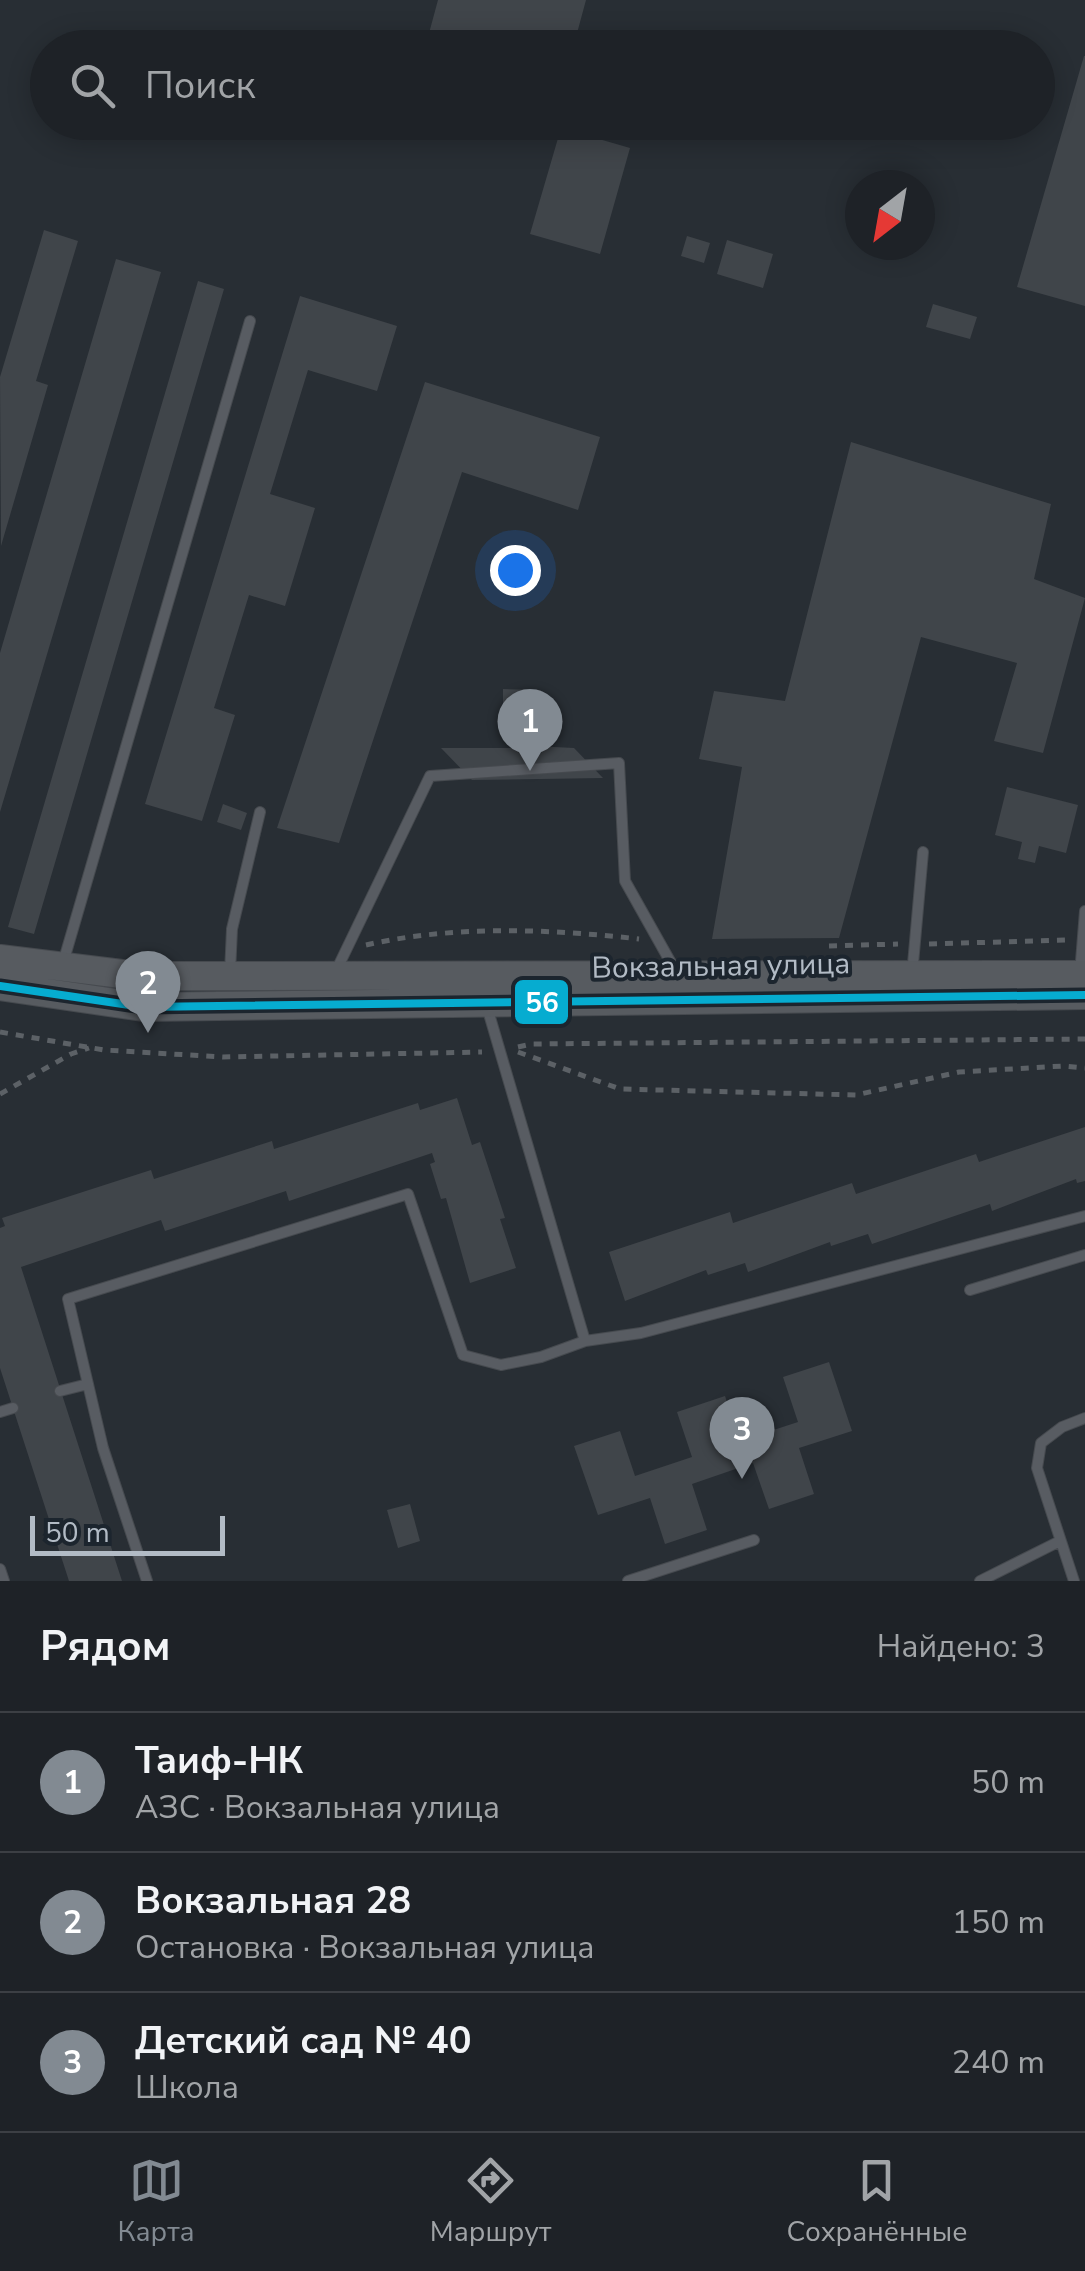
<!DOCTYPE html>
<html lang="ru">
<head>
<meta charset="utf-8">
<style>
  :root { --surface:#1e2227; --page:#262a2f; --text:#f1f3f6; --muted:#a1a4a7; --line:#3c3f44; --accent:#828a92 }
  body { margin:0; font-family:"Nunito Sans",sans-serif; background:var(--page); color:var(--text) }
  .compass { position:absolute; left:845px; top:170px; width:90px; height:90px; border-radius:50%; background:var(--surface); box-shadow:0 5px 25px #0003; rotate:211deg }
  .scale { position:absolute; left:30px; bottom:25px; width:195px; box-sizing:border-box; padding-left:10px; border:5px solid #b2bbc5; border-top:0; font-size:28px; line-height:35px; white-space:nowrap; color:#b2bbc5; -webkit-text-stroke:8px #1c252e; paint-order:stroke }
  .you { position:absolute; left:515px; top:570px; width:35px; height:35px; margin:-25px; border:8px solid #fff; border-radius:50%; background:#1a73e8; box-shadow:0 0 0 15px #1a73e833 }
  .badge { display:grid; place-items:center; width:65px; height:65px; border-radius:50%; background:var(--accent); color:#fff; font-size:32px; font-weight:700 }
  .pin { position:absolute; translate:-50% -82px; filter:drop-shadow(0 2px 5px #0008) }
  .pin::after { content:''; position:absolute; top:52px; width:35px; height:30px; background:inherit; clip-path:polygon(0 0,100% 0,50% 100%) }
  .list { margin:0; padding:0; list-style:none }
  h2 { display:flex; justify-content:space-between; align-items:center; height:130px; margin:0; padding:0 40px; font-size:42px }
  h2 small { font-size:32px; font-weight:400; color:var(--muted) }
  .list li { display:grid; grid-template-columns:65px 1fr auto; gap:30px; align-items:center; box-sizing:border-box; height:140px; padding:0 40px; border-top:2px solid var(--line) }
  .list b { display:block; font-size:38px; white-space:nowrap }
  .list p { margin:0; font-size:32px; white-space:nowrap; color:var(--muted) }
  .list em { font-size:32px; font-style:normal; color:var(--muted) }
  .icon { flex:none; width:55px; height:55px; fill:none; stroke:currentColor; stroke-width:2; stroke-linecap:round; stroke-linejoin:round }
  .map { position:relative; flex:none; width:1085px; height:1581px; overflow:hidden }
  .search { position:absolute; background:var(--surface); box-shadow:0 5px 25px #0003; left:30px; right:30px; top:30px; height:110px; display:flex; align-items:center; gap:25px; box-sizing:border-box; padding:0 35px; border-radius:55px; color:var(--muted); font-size:38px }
  .sheet { height:550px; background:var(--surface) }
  nav { display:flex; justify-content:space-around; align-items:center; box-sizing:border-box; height:140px; border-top:2px solid var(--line); background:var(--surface); font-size:28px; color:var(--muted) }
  nav a { display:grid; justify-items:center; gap:5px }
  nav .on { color:var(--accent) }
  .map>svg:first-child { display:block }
  .building { fill:#40454a }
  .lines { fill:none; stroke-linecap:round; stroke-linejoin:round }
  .service-casing { stroke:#464a4f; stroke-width:12 }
  .secondary-casing { stroke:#464a4f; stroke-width:30 }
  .path { stroke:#5c6166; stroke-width:5; stroke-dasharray:8 8; stroke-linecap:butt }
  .service { stroke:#585c62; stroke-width:10 }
  .secondary { stroke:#575b60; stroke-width:28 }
  .bus-1-casing { stroke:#1c252e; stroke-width:15 }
  .bus-1 { stroke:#06acd0; stroke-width:8 }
  .labels { text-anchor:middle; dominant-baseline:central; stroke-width:8; stroke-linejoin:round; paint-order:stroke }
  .street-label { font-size:30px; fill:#b2bbc5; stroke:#1c252e }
  .line-badge { stroke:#1c252e; stroke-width:4 }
  .badge-label { font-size:28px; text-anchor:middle; font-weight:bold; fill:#fff }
</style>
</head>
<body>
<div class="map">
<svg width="1085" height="1581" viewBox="0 0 1085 1581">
  <rect width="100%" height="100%" fill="#282e34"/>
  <path class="building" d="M438,0H586L573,48H425Z
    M1084,56H1085V306L1017,287Z
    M561,128L630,148L600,254L530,234Z
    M44,230L78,241L36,381L48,385L1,546L0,377Z
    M687,236L710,243L704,263L681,256Z
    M727,240L773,254L763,288L717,274Z
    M116,259L161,272L0,812V653Z
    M198,281L224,289L34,934L8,927Z
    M300,296L397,326L377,391L308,370L270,494L315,508L285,606L249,595L214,708L235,715L202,821L145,804Z
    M933,304L977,317L970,339L926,327Z
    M425,382L600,437L578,510L462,472L339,843L277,828Z
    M851,442L1051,504L1034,579L1085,598L1043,753L994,741L1017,663L921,637L839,938L712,939L742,767L699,759L714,691L785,701Z
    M503,689L541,690L540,717H533L535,746L574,748L603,778L472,780L441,748H515L517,716H503Z
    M1007,787L1078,805L1066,853L1039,846L1035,863L1018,859L1022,842L995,835Z
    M223,804L247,813L241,830L217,822Z
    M457,1098L472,1145L480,1142L505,1218L500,1219L516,1268L470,1283L446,1198L441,1199L430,1164L435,1162L432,1153L289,1201L286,1191L165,1231L161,1220L21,1267L122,1581H69L0,1368V1228L5,1226L2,1218L151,1170L154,1179L272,1141L274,1149L418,1103L420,1110Z
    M1085,1127V1181L1077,1183L1076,1179L992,1211L990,1204L872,1244L868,1234L831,1246L830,1242L748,1272L745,1263L708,1275L706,1270L625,1301L609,1252L730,1212L733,1223L852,1183L856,1194L976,1154L979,1162Z
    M829,1362L852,1431L799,1448L814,1494L769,1509L753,1463L692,1484L707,1530L665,1544L650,1498L598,1515L574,1446L620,1431L635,1476L692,1457L677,1412L725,1396L740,1441L798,1422L783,1377Z
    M410,1504L420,1541L398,1548L387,1510Z"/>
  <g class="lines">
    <g class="service-casing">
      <path id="service" d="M63,963L250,321
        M230,973L232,929L260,812
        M335,973L430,776L619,763L625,881L675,970
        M1080,974L1085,911
        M912,975L923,852
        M487,1007L585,1341
        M970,1290L1085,1255
        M60,1391L88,1384
        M0,1412L13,1408
        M0,1569L4,1581
        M147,1581L103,1448L68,1299L408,1194L463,1355L501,1365L541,1357L585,1341L641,1333L1085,1216
        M628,1581L754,1540
        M980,1581L1060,1541
        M1074,1581L1037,1468L1041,1443L1062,1427L1085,1418"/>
    </g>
    <g class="secondary-casing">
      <path id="secondary" d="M0,959L138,976L1085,975
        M0,986L143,1007L1085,995"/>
    </g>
    <path class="path" d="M929,944L1068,940
      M366,945C453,925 551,929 639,939
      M829,946L898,944
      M0,1032L104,1050L223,1057L482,1052
      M518,1047L531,1044L1085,1039
      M518,1052L620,1089L856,1095L959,1072L1063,1066L1085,1068
      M0,1094L71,1054L89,1048"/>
    <use href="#service" class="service"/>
    <use href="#secondary" class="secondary"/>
    <g class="bus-1-casing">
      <path id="bus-1" d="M0,986L143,1007L1085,995"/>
    </g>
    <use href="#bus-1" class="bus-1"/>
  </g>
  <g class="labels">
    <g class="street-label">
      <text transform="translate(721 966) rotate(-1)">Вокзальная улица</text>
    </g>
  </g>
  <rect class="line-badge" x="513" y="978" width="57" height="48" rx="10" fill="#06acd0"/>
  <g class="badge-label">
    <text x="542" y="1012">56</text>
  </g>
</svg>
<svg class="compass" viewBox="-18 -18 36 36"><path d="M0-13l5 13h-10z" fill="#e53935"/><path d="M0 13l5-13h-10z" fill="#a1a4a7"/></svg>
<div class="scale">50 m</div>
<div class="you"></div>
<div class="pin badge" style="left:530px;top:771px">1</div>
<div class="pin badge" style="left:148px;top:1033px">2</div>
<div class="pin badge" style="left:742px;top:1479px">3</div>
<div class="search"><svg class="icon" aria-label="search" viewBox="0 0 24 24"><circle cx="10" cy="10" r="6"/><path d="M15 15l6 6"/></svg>Поиск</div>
</div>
<section class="sheet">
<h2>Рядом<small>Найдено: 3</small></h2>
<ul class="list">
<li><span class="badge">1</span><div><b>Таиф-НК</b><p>АЗС · Вокзальная улица</p></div><em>50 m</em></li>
<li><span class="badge">2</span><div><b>Вокзальная 28</b><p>Остановка · Вокзальная улица</p></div><em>150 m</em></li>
<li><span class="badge">3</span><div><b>Детский сад № 40</b><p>Школа</p></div><em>240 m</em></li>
</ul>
</section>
<nav>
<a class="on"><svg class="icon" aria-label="map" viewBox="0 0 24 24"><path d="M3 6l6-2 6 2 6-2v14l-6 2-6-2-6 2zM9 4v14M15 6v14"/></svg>Карта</a>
<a><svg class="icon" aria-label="directions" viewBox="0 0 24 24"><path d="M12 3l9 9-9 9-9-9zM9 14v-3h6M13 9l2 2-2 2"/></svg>Маршрут</a>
<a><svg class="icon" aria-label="saved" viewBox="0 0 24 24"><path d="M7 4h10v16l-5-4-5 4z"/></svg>Сохранённые</a>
</nav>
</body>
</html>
